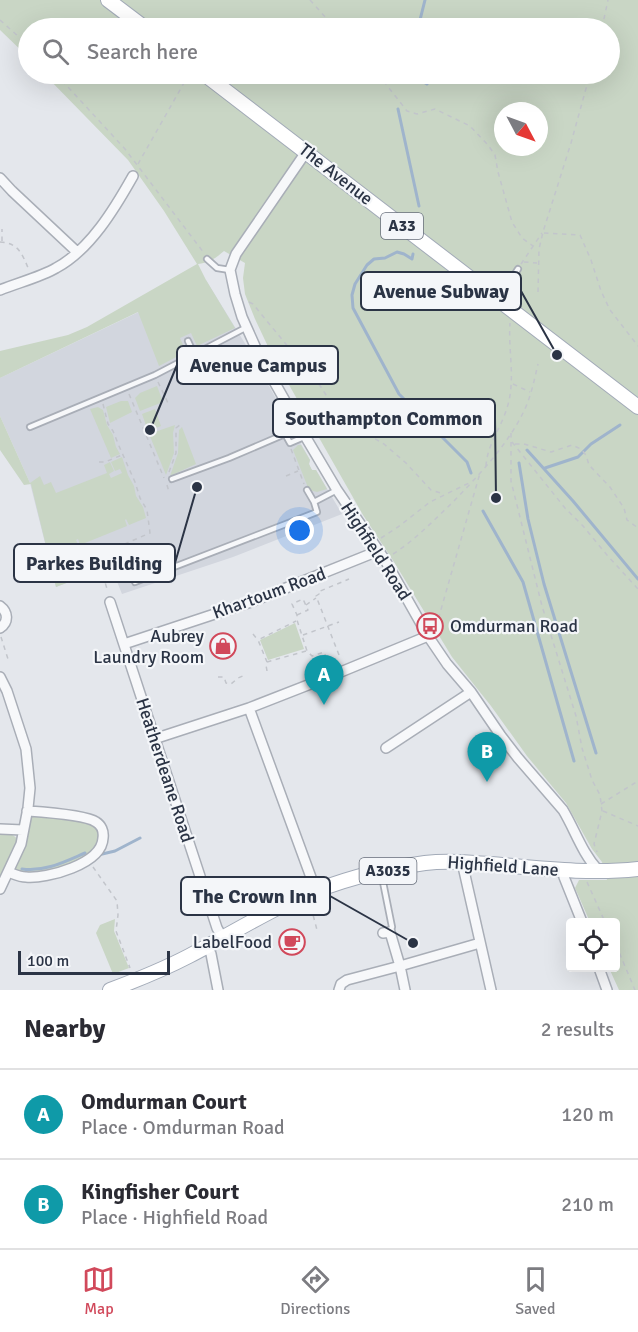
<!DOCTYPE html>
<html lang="en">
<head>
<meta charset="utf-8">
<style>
  :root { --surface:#fff; --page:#f7f7f7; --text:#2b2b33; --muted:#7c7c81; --line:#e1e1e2; --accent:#d1495b }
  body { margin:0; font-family:Signika,sans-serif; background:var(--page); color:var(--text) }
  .controls { position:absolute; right:18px; bottom:18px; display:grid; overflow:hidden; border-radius:6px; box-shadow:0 6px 24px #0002 }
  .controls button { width:54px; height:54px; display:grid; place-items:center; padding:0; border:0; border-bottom:2px solid var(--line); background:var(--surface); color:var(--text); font:30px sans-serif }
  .compass { position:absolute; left:494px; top:102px; width:54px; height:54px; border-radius:50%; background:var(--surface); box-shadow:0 6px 24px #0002; rotate:131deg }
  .scale { position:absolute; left:18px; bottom:15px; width:152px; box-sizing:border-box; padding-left:6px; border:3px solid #2b3445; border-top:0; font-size:16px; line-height:21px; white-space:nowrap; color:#2b3445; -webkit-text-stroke:4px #f4f6f9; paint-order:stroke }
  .you { position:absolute; left:300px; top:531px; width:21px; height:21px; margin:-15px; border:4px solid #fff; border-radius:50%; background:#1a73e8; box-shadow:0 0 0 9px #1a73e833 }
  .badge { display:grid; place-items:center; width:39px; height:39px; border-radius:50%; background:var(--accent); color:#fff; font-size:20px; font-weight:700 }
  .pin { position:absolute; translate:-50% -50px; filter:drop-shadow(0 2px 3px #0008) }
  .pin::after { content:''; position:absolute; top:32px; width:21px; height:18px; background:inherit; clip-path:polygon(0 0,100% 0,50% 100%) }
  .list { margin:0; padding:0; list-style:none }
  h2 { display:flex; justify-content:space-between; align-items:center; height:78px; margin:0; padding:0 24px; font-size:26px }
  h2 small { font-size:20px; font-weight:400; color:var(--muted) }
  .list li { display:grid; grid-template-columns:39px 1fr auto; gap:18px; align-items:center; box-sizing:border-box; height:90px; padding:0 24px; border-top:2px solid var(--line) }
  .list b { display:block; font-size:22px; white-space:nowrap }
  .list p { margin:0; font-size:20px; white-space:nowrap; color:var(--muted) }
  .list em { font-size:20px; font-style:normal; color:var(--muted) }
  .icon { flex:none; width:33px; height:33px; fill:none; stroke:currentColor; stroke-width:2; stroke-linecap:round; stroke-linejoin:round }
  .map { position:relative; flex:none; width:638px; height:990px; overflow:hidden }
  .search { position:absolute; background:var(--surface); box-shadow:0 6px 24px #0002; left:18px; right:18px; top:18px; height:66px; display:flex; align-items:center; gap:15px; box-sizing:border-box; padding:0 21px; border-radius:33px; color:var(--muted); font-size:22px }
  .sheet { height:258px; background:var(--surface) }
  nav { display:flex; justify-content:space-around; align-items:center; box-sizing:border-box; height:84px; border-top:2px solid var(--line); background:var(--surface); font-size:16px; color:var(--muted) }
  nav a { display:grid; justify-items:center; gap:3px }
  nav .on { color:var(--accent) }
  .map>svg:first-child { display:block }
  .built { fill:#d2d6de }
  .green { fill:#c9d6c5; fill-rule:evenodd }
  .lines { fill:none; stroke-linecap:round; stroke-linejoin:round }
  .stream { stroke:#9fb4cc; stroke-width:3 }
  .service-casing { stroke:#a9aeb7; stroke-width:8 }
  .minor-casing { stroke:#a9aeb7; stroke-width:12 }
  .primary-casing { stroke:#a3abb8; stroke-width:16 }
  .path { stroke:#c2c5cb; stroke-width:1.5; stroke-dasharray:4.5 4.5; stroke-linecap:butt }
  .service { stroke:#f7f8fa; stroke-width:4.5 }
  .minor { stroke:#f7f8fa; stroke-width:9 }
  .primary { stroke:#fff; stroke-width:14 }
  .labels { text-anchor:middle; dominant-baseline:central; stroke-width:4.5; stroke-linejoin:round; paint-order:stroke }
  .shield { fill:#f4f6f9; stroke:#676e7b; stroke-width:1.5 }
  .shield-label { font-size:16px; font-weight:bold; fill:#2b3445 }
  .street-label { font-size:18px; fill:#2b3445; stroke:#f4f6f9 }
  .poi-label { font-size:18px; fill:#2b3445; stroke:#f4f6f9; text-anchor:end }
  .leader { fill:none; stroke:#2b3445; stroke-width:2 }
  .callout-dot { fill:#2b3445; stroke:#f4f6f9; stroke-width:2 }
  .callout { fill:#f4f6f9; stroke:#2b3445; stroke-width:2 }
  .callout-label { font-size:20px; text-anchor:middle; font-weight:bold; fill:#2b3445 }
</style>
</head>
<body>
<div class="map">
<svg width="638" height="990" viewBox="0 0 638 990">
  <rect width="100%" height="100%" fill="#e4e7ec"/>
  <path class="built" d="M206,280L249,350L310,460L309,464L311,469L312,470H316L342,514L233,557L122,594L114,574L96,580L89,574L56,587L30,483L0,416V378Z"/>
  <path class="green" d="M0,0H638V990H619L609,968H616V922H590L575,888L579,880H607L602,862L592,849L566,803L527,756L491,706L452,657L394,562L363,515L272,355L255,319L245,294L243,278L245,263L224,251C216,258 209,263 198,264L206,280L235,328L197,346L191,333L180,338L186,352L159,366L138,312L0,378V351L68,335L87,327L197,264L164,211L128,160L44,74H610V28H28V57L0,30ZM503,111H539V147H503Z
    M157,386L163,402L140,411L135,398L140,393Z
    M121,401H128L132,412L110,423L106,407Z
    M98,407L103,410L107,425L113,435L116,447L120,454L111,458L90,409Z
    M155,409L161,426L148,431L142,414Z
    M0,416L30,483L40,476L44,485L51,482L56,493L107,473L104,465L110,462L114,471L109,474L111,478L122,473L120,469L115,471L111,462L122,457L128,475L134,486L136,496L143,507L146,518L129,525L126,519L125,520L127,526L80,545L78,539L76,540L90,574L56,587L31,484L24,485L0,450Z
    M175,425L173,433L174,453L166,475L149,434Z
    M182,427L196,464L170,476L178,453L179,430Z
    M298,445H301L310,460L309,464L312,470H316L327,489L317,492L309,490L293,450Z
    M295,623L304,649L268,660L260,640Z
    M35,815C48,816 85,818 95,826C98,828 98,831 98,834C98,838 98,844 96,847C86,863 40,877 23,873C18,872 18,871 15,868L25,844L30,817Z
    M0,833C7,833 13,833 18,840L17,846L0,880Z
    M115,919L114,931L129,968L113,974L96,933L100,925Z"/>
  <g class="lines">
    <path class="stream" d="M418,28L425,0
      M410,74L427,84
      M398,109L419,206
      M413,254L412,259L404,254L397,252L385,258L374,259L367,265L355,284L352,295L353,308L399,394L467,462L471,473
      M527,450L573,501L638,579
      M519,463L528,519L544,584L596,753
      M545,468L578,457L591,444L620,425
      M483,511L523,582L574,761
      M98,855L115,851L140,838
      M22,869C45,872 64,862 85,853"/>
    <g class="service-casing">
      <path id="service" d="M207,259L217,268L230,270
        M500,297L518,269
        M188,341L194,354
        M30,427L155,375L247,327
        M172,479L229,458L285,434L290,443L304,437
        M307,490L314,502
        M156,554L164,571
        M135,582L317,512L314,502L337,490
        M383,882L392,927L390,932"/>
    </g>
    <g class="minor-casing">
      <path id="minor" d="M306,152L236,254L230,270L235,294L242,317L259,355L305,436L337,490L385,560L428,636L447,664L471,692L501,736L518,758L563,810C575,830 582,853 598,870
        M0,178L12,191L77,252
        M0,290C17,283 41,277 56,268C90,250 115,208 133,176
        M110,602L217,928L222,937
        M0,606C8,612 9,622 0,628
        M124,644L251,602L378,551
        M0,677L7,691L26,749L30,788L28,808L21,844L0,889
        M249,708L316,891
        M154,739L249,708L331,676L428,636
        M386,748L471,692
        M0,829L23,830
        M462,862L491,990
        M563,870L564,877L582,922
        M8,872C14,874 19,877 26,877C47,879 102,864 103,838C104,831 101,825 96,822C86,815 41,812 27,811
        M383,933L390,932L400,966L405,990
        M207,946L211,954L218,990
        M599,968L607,990
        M339,990L341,984L347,980L400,966L480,943"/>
    </g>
    <g class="primary-casing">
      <path id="primary" d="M108,0L145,28
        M204,74L638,407
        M110,990C137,980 164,969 189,956C226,937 260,915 298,898C337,881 382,869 425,863C450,860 476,863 502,865C547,869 593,874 638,869"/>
    </g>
    <path class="path" d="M310,0L335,28
      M0,20L28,45
      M602,28L608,0
      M56,74L125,149L204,253
      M378,74L407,111L417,114L435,109L470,126L488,145L495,155L498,172L512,222L522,238L533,246
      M138,164L189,74
      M544,233L580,235L591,260L601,291L610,310L638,346
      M2,241V229
      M0,242C19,243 22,254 29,270
      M524,262L537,263
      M521,264L542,233
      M538,292L539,249L543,232L571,143L590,74
      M249,302L253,304L321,387L341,419L384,444L406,463L431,490L444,494
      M158,382L168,403
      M513,384L530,392
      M129,394L164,478
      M103,404L108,424L113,431L119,446L135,482L140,498L147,510L150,533L97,556L108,592
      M511,433V481L542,606L576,716L582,748L592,780L600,795L602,811L594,844L597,852
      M512,442L565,508L583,526L607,555L638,589
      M515,444H524L551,452L572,445L581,449L586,455L589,465L610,487L624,508L627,520L638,528
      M291,449L304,484
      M99,462H105L122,455
      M486,466C487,445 501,428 507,408C516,380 508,351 510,323
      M169,472L176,453V428L181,424
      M286,476L298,471
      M167,485L169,492
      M381,538L398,527L430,502L471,482
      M393,554C415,540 433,521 452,503C478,476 506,447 523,413C531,397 534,381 538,364
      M104,572L109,570L127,578
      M306,605L316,598
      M297,615L308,610L303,599L292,604L297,615V620L307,651L312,656L324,652L328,662L316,667L318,671
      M436,627L480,473
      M253,634L257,639
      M303,635L339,622
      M1,637L8,659
      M216,638L229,637L232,643L230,644
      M232,644L235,649
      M339,655L316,596L319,594L318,592L349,579
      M267,662L306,651
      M267,671L266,665L267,662L258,640L296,621
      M218,677H224L226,683L231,684L238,678L245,675
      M601,804L638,781
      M603,811L638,826
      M93,867L117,901L118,915L116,931L130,968
      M587,882L605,922
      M311,907L317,930
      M616,945L635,990"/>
    <use href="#service" class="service"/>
    <use href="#minor" class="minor"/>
    <use href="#primary" class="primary"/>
  </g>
  <defs>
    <g id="bus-ring" transform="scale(1.35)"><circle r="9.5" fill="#f4f6f9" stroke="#d1495b" stroke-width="1.5"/><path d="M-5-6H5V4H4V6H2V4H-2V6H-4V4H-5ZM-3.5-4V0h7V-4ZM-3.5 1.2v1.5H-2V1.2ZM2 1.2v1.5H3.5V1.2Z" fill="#d1495b"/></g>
    <g id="shop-ring" transform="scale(1.35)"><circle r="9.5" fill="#f4f6f9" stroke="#d1495b" stroke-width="1.5"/><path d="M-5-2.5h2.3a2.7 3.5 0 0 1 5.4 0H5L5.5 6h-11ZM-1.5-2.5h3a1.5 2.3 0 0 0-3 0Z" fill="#d1495b"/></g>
    <g id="cafe-ring" transform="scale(1.35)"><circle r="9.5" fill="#f4f6f9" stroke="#d1495b" stroke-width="1.5"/><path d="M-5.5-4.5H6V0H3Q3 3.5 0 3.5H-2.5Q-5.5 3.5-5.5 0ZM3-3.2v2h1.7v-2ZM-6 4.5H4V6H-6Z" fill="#d1495b"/></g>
  </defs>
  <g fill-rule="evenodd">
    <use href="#bus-ring" x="430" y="626"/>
    <use href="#shop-ring" x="223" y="646"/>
    <use href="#cafe-ring" x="292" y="942"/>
  </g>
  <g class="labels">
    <g class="shield">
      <rect x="381" y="213" width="42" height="26" rx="4.5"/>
      <rect x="359.5" y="858" width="57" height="26" rx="4.5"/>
    </g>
    <g class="shield-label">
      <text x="402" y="226">A33</text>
      <text x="388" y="871">A3035</text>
    </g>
    <g class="street-label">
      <text transform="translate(336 174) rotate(38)">The Avenue</text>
      <text transform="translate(376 551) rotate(57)">Highfield Road</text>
      <text transform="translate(269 593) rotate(-20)">Khartoum Road</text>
      <text transform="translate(165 770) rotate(72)">Heatherdeane Road</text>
      <text transform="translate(503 866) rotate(4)">Highfield Lane</text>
    </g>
    <g class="poi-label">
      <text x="450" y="626" text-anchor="start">Omdurman Road</text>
      <text x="204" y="636">Aubrey<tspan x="204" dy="21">Laundry Room</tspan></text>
      <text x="272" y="942">LabelFood</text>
    </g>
  </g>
  <path class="leader" d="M557 355L521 291M150 430L177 365M496 498L495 418M197 487L175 563M413 943L330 896"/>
  <g class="callout-dot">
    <circle cx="557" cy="355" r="6"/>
    <circle cx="150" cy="430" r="6"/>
    <circle cx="496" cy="498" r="6"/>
    <circle cx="197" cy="487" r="6"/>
    <circle cx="413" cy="943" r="6"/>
  </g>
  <g class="callout">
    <rect x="361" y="272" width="160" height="38" rx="6"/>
    <rect x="177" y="346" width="161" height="38" rx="6"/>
    <rect x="273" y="399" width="222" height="38" rx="6"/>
    <rect x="14" y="544" width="161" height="38" rx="6"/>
    <rect x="181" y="877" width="149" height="38" rx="6"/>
  </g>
  <g class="callout-label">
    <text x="441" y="298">Avenue Subway</text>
    <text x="258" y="372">Avenue Campus</text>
    <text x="384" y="425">Southampton Common</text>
    <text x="94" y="570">Parkes Building</text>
    <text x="255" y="903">The Crown Inn</text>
  </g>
</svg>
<div class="controls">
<button><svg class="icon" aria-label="locate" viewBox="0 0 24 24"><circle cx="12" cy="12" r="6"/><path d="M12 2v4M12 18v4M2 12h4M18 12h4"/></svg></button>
</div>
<svg class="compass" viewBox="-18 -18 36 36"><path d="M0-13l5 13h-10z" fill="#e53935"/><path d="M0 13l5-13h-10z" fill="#7c7c81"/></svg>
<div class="scale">100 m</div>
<div class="you"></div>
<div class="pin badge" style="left:324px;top:705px;background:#0f9aa8">A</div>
<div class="pin badge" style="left:487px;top:782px;background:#0f9aa8">B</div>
<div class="search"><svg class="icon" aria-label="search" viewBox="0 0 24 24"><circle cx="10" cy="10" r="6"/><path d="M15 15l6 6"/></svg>Search here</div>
</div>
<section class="sheet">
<h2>Nearby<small>2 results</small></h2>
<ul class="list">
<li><span class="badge" style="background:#0f9aa8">A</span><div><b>Omdurman Court</b><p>Place · Omdurman Road</p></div><em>120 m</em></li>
<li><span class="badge" style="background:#0f9aa8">B</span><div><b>Kingfisher Court</b><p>Place · Highfield Road</p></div><em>210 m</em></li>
</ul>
</section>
<nav>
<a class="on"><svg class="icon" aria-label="map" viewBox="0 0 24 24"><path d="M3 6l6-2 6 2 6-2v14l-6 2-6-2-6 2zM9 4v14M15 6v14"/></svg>Map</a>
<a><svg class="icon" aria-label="directions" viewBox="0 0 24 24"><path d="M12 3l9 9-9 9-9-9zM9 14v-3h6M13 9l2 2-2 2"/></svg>Directions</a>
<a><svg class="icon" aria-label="saved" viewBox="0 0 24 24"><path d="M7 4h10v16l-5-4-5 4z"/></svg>Saved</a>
</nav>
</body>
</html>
